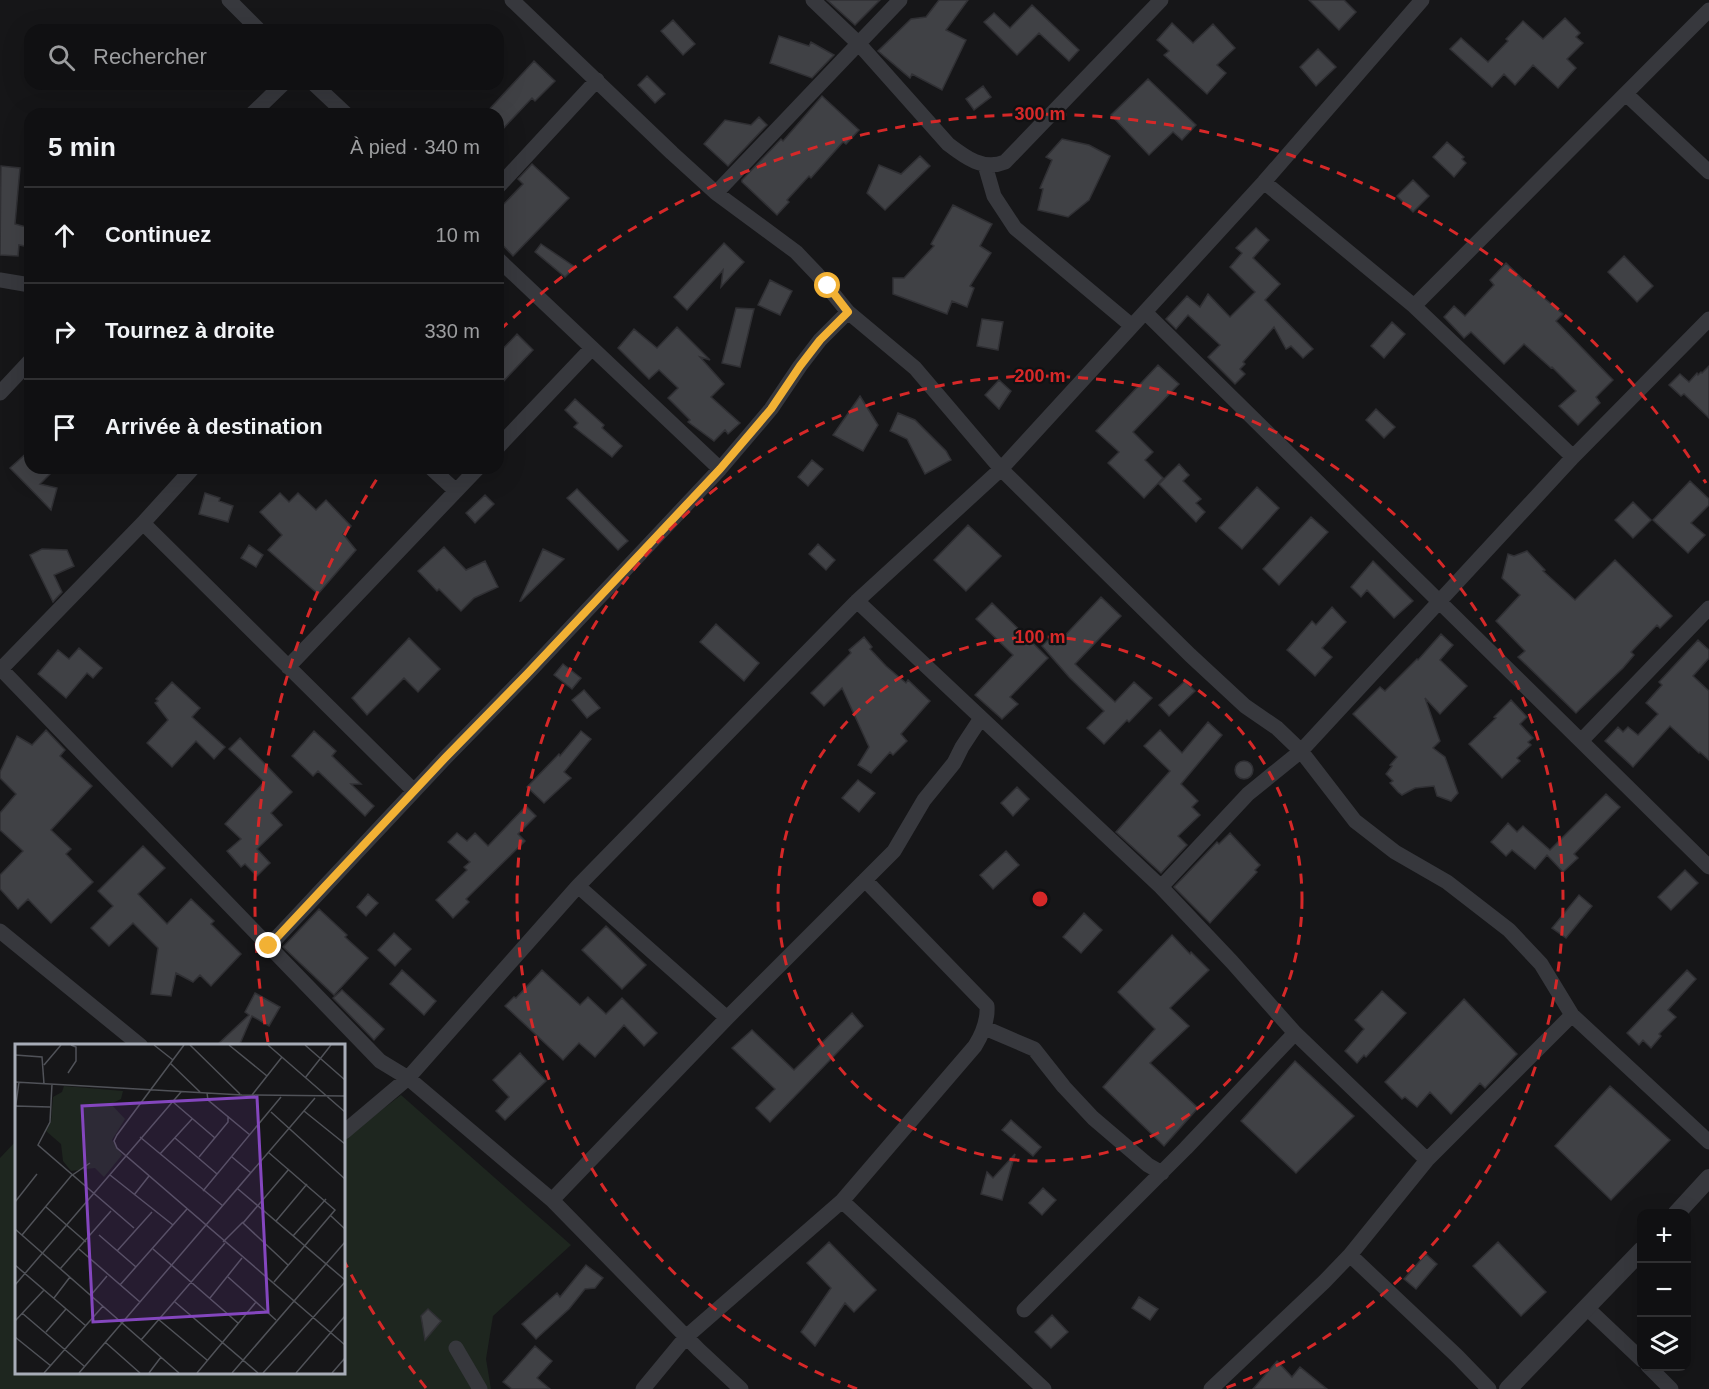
<!DOCTYPE html>
<html lang="fr">
<head>
<meta charset="utf-8">
<style>
  :root { --surface:#101012; --page:#1e1e20; --text:#f1f3f6; --muted:#9c9d9f; --line:#303032 }
  body { margin:0; font-family:Arial,sans-serif; background:var(--page); color:var(--text) }
  .controls { position:absolute; right:18px; bottom:18px; display:grid; overflow:hidden; border-radius:12px; box-shadow:0 6px 24px #0002 }
  .controls button { width:54px; height:54px; display:grid; place-items:center; padding:0; border:0; border-bottom:2px solid var(--line); background:var(--surface); color:var(--text); font:30px sans-serif }
  .stop { position:absolute; width:18px; height:18px; margin:-14px; border:4px solid #f2b134; border-radius:50%; background:#fff }
  .stop.end { background:#f2b134; border-color:#fff; box-shadow:0 2px 6px #0008 }
  .list { margin:0; padding:0; list-style:none }
  h2 { display:flex; justify-content:space-between; align-items:center; height:78px; margin:0; padding:0 24px; font-size:26px }
  h2 small { font-size:20px; font-weight:400; color:var(--muted) }
  .list li { display:grid; grid-template-columns:39px 1fr auto; gap:18px; align-items:center; box-sizing:border-box; height:96px; padding:0 24px; border-top:2px solid var(--line) }
  .list b { display:block; font-size:22px; white-space:nowrap }
  .list em { font-size:20px; font-style:normal; color:var(--muted) }
  .icon { flex:none; width:33px; height:33px; fill:none; stroke:currentColor; stroke-width:2; stroke-linecap:round; stroke-linejoin:round }
  .map { position:relative; flex:none; width:1709px; height:1389px; overflow:hidden }
  .search { position:absolute; background:var(--surface); box-shadow:0 6px 24px #0002; left:24px; top:24px; width:480px; height:66px; display:flex; align-items:center; gap:15px; box-sizing:border-box; padding:0 21px; border-radius:18px; color:var(--muted); font-size:22px }
  .panel { position:absolute; background:var(--surface); box-shadow:0 6px 24px #0002; left:24px; top:108px; width:480px; height:366px; border-radius:18px }
  .map>svg:first-child { display:block }
  .green { fill:#1e261f }
  .building { fill:#404145; stroke:#303034; stroke-width:1.5 }
  .lines { fill:none; stroke-linecap:round; stroke-linejoin:round }
  .minor { stroke:#37383d; stroke-width:15 }
  .tertiary { stroke:#37383d; stroke-width:18 }
  .route { stroke:#f2b134; stroke-width:8 }
  .ring { fill:none; stroke:#d62828; stroke-width:3; stroke-dasharray:10 8 }
  .inset-road { fill:none; stroke:#505258; stroke-width:1.5 }
  .view { fill:#8446be; fill-opacity:0.15; stroke:#8446be; stroke-width:3 }
  .inset-edge { fill:none; stroke:#a8adb8; stroke-width:3 }
  .centre { fill:#d62828; stroke:#111113; stroke-width:3 }
  .ring-label { font-size:18px; text-anchor:middle; font-weight:bold; fill:#d62828; stroke:#111113; stroke-width:4.5; stroke-linejoin:round; paint-order:stroke }
</style>
</head>
<body>
<div class="map">
<svg width="1709" height="1389" viewBox="0 0 1709 1389">
  <rect width="100%" height="100%" fill="#161618"/>
  <path class="green" d="M401,1095L571,1245L493,1316L486,1359L491,1389H0V1158L16,1141V1372H344V1137L353,1132Z"/>
  <path class="building" d="M827,0H880L855,25Z
    M939,0H968L946,30L966,40L942,90L912,74L910,78L878,51L911,19L926,17Z
    M1309,0H1344L1356,12L1339,30Z
    M1032,5L1079,50L1069,61L1039,33L1017,55L984,22L994,13L1010,28Z
    M1565,18L1580,33L1576,37L1583,43L1567,59L1576,68L1558,88L1533,65L1515,85L1504,74L1492,87L1450,49L1461,38L1488,62L1508,41L1506,39L1523,21L1543,39Z
    M673,20L695,44L683,55L661,31Z
    M1172,23L1193,43L1213,24L1235,48L1217,65L1226,73L1207,94L1164,55L1169,51L1157,40Z
    M779,36L809,46L811,42L834,55L812,78L770,63Z
    M1318,49L1336,67L1316,86L1300,67Z
    M534,61L555,81L535,101L532,98L498,134V114H485Z
    M647,76L665,94L655,103L638,85Z
    M1148,79L1196,125L1182,140L1173,132L1149,155L1111,115Z
    M983,86L991,97L974,110L966,99Z
    M822,96L859,130L846,144L843,142L811,178L809,176L787,200L789,202L777,215L742,182V180L781,139L783,141Z
    M759,117L767,125L728,166L704,144L725,120L751,125Z
    M1062,139L1089,145L1110,156L1089,200L1068,217L1038,210L1043,189L1040,188L1052,160L1046,157Z
    M1447,142L1464,157L1462,159L1466,163L1454,177L1433,157Z
    M920,156L930,166L885,210L867,193L879,165L901,174Z
    M532,164L569,198L513,256L498,240V210L523,184L518,179Z
    M1,166L20,168L15,224L30,228V247L19,245L18,256L0,255Z
    M1413,180L1429,196L1413,212L1397,196Z
    M953,205L992,224L980,246L991,253L970,286L974,288L967,307L952,301L947,314L893,294V278H904L934,246L931,244Z
    M1256,228L1269,240L1253,258L1280,284L1265,300L1313,349L1303,358L1291,346L1286,349L1274,327L1243,362L1245,364L1240,369L1245,374L1235,384L1208,357L1220,345L1188,315L1176,329L1166,319L1187,296L1200,307L1208,294L1230,317L1255,292L1230,267L1242,253L1236,248Z
    M724,243L744,262L721,287L723,270L687,310L674,297Z
    M541,244L575,267L565,277L535,252Z
    M1624,256L1653,286L1637,302L1608,272Z
    M1506,263L1530,286L1563,314L1556,321L1613,380L1596,397L1600,403L1578,425L1559,406L1576,391L1552,367L1551,368L1524,344L1504,364L1471,332L1464,338L1444,317L1454,306L1465,316L1494,285L1490,280Z
    M770,280L792,291L780,315L758,305Z
    M736,308L754,309L740,367L722,363Z
    M982,319L1003,322L998,350L977,346Z
    M1392,322L1405,334L1384,358L1371,346Z
    M677,327L710,360L700,357L724,384L711,397L740,423L728,434L725,430L714,441L688,422L690,420L668,398L678,388L659,370L649,379L618,348L634,329L657,348Z
    M517,334L533,350L498,387V354Z
    M1158,365L1179,384L1133,432L1153,452L1145,460L1163,478L1144,498L1108,463L1119,452L1096,431Z
    M1709,366V418L1684,394L1681,396L1669,385L1680,374L1689,382L1697,373L1698,375L1701,372L1702,373Z
    M999,380L1011,391L999,409L985,395Z
    M860,396L878,425L863,451L833,435Z
    M575,399L604,425L602,428L622,446L612,457L574,427L578,423L565,410Z
    M1376,409L1395,427L1384,438L1366,420Z
    M898,413L915,420L946,451L951,460L925,474L907,439L890,431Z
    M30,450V468H56L40,484L57,488L51,510L10,468Z
    M812,460L823,469L808,486L798,477Z
    M1179,464L1189,475L1183,481L1201,499L1196,503L1205,512L1196,522L1159,484Z
    M1690,481L1709,499V505L1691,523L1705,535L1688,553L1653,520Z
    M1257,487L1279,508L1242,549L1219,528Z
    M577,489L628,541L618,550L567,498Z
    M205,493L220,498L219,501L233,506L228,522L199,514Z
    M280,493L289,502L298,493L316,510L326,500L351,526L343,534L356,550L318,594L268,550L282,535L260,512Z
    M485,495L494,504L475,523L466,513Z
    M1633,502L1651,520L1633,538L1615,520Z
    M1311,517L1328,532L1279,585L1263,569Z
    M968,525L1001,556L966,591L934,560Z
    M818,544L835,560L826,570L809,554Z
    M249,545L263,555L256,567L241,558Z
    M444,547L466,570L485,561L498,587L474,598L461,611L439,589L437,591L418,571Z
    M42,549L67,550L74,566L54,575L62,592L53,602L30,555Z
    M543,549L564,559L521,601H520Z
    M1527,551L1545,570L1543,571L1575,600L1615,560L1672,616L1660,628L1657,625L1631,652L1634,655L1623,668L1576,713L1518,657L1525,651L1496,621L1520,595L1502,578L1508,554L1514,556Z
    M1373,561L1413,601L1394,618L1367,590L1361,597L1351,587Z
    M1101,597L1121,616L1075,664L1115,702L1134,682L1152,698L1129,722L1127,720L1104,744L1087,728L1104,711L1069,677L1042,646L1049,639L1056,645Z
    M992,603L1048,658L1010,697L1018,704L1002,719L975,695L1013,655L976,619Z
    M1332,607L1346,622L1322,648L1332,657L1315,676L1287,650L1312,621L1316,625Z
    M716,624L759,663L744,681L700,642Z
    M1441,634L1453,645L1440,660L1467,686L1440,714L1425,698L1440,741L1433,748L1445,757L1458,793L1451,801L1437,796L1434,786L1415,788L1402,795L1398,792L1390,783L1393,781L1386,774L1392,766L1390,765L1397,757L1353,714L1380,687L1385,691L1417,659L1418,660Z
    M864,637L872,647L870,649L886,666L906,683L908,680L930,701L901,734L907,741L893,755L890,752L871,773L858,765L869,747L842,688L824,706L811,693L851,653L849,650Z
    M409,638L440,669L418,692L404,678L367,715L352,698Z
    M1698,640L1709,650V658L1693,676L1709,691V760L1700,752L1699,753L1670,726L1633,767L1605,741L1618,727L1623,732L1628,727L1638,735L1658,714L1646,703L1662,685L1659,682Z
    M79,648L102,668L93,678L87,673L66,698L38,674L58,650L69,659Z
    M563,664L581,678L572,689L554,675Z
    M1185,681L1195,691L1169,716L1159,705Z
    M172,682L200,708L192,717L225,747L214,759L196,741L172,767L147,743L168,720L155,703L158,701L156,699Z
    M584,690L600,708L587,718L572,700Z
    M1511,700L1527,717L1520,724L1533,738L1528,742L1531,745L1517,758L1520,761L1502,778L1469,744L1496,718L1494,717Z
    M1208,722L1222,735L1181,784L1198,801L1192,807L1200,815L1178,836L1187,845L1161,873L1116,832L1170,771L1144,746L1160,730L1182,753Z
    M46,730L65,750L60,756L92,786L51,830L71,849L66,854L93,882L51,923L28,899L18,909L0,889V875L23,851L0,830V813L16,794L0,778V772L17,736L32,745Z
    M314,731L336,751L332,756L361,784H351L374,806L365,816L318,771L313,776L292,756Z
    M581,731L591,739L564,772L571,778L544,803L527,787L559,754L560,756Z
    M240,738L292,792L271,813L282,825L257,849L270,863L257,876L245,864L241,867L227,851L241,839L225,824L264,782L229,749Z
    M1235 770a9 9 0 1 1 18 0a9 9 0 1 1-18 0Z
    M858,780L875,793L859,812L842,798Z
    M1017,787L1029,799L1013,816L1001,803Z
    M1606,794L1620,807L1574,854L1578,858L1563,872L1547,855L1535,869L1512,850L1506,856L1491,842L1508,823L1517,832L1523,826L1550,850Z
    M526,806L536,816L518,834L525,841L466,899L469,902L453,918L436,900L467,870L464,867L470,862L448,842L457,833L467,841L475,833L488,846Z
    M1230,833L1260,865L1255,870L1257,872L1210,923L1174,887L1217,842L1219,844Z
    M143,846L165,868L138,894L167,924L191,899L214,921L211,924L241,954L211,986L200,975L193,982L176,973L171,996L151,994L158,948L133,923L109,946L91,928L113,906L98,891Z
    M1006,851L1019,865L993,889L980,875Z
    M1685,870L1698,883L1671,910L1658,897Z
    M368,894L378,903L366,916L357,907Z
    M1579,895L1592,906L1566,938L1552,928Z
    M319,909L347,935L345,937L368,958L334,995L283,947Z
    M1084,913L1102,930L1081,953L1063,937Z
    M606,926L646,965L622,989L582,950Z
    M394,933L411,949L395,966L378,950Z
    M1172,935L1190,954L1191,952L1209,970L1170,1008L1189,1026L1150,1063L1198,1108L1164,1146L1103,1087L1155,1029L1118,992Z
    M402,970L436,1001L424,1015L390,984Z
    M542,970L580,1005L588,997L606,1014L622,998L657,1033L644,1046L624,1025L595,1057L579,1043L563,1060L505,1006L514,997L516,998Z
    M1687,970L1696,979L1668,1010L1676,1017L1659,1034L1661,1036L1651,1048L1643,1040L1639,1045L1627,1033Z
    M342,990L384,1029L374,1040L333,998Z
    M1382,991L1406,1013L1366,1057L1364,1055L1357,1063L1345,1051L1364,1029L1355,1020Z
    M255,993L280,1007L269,1026L252,1016L239,1046H216L249,1015L245,1012Z
    M1464,999L1517,1054L1485,1088L1480,1083L1451,1114L1430,1092L1417,1107L1405,1097L1402,1099L1385,1082Z
    M852,1013L863,1026L770,1122L756,1108L775,1089L732,1048L752,1030L794,1070Z
    M520,1053L546,1081L505,1120L496,1111L509,1097L493,1080Z
    M1295,1061L1354,1116L1296,1173L1241,1121Z
    M1610,1086L1670,1140L1611,1200L1555,1146Z
    M1011,1120L1041,1147L1033,1156L1002,1130Z
    M1015,1154L1002,1200L981,1194L987,1172L993,1178Z
    M1043,1188L1056,1200L1042,1215L1029,1203Z
    M829,1242L876,1290L854,1312L845,1303L815,1346L801,1332L831,1288L807,1263Z
    M1498,1242L1546,1292L1521,1316L1473,1266Z
    M1426,1254L1437,1264L1416,1289L1404,1279Z
    M586,1265L603,1278L595,1288L585,1289L569,1309L536,1339L522,1324L557,1293L560,1297Z
    M1139,1297L1158,1309L1150,1320L1132,1308Z
    M428,1309L441,1321L425,1340L421,1316Z
    M1052,1315L1068,1332L1051,1348L1035,1332Z
    M535,1346L552,1361L537,1378L550,1389H512L503,1382Z
    M1277,1361L1292,1377L1300,1367L1327,1389H1253Z"/>
  <g class="lines">
    <path class="minor" d="M229,0L259,30
      M512,0L672,153L716,193L796,252L817,274L848,312L915,368L1001,469L1190,655L1245,706L1277,728L1301,751L1355,821L1395,852L1447,882L1509,930L1541,964L1572,1015L1709,1142
      M813,0L859,44L948,144C965,157 983,171 1005,162L1161,0
      M314,84L346,114
      M1626,94L1709,172
      M252,114L283,84
      M985,165L994,196L1015,228L1132,326
      M1264,182L1414,306L1573,457
      M498,187L597,80
      M716,193L900,0
      M498,259L720,469
      M0,280L30,285
      M1414,306L1709,10
      M1145,312L1709,867
      M0,393L30,361
      M498,447L592,348
      M431,468L456,491
      M143,523L414,791
      M857,601L1161,887L1232,962L1295,1033L1427,1160
      M288,667L478,468
      M0,668L380,1061L408,1078L552,1200L699,1350L741,1389
      M1,669L143,523L193,468
      M1581,741L1709,608
      M578,886L727,1018
      M1161,887L1248,794L1301,751L1573,457L1709,319
      M0,931L141,1046
      M269,946L445,758L527,674L720,469L771,409L800,366L820,340L848,312
      M985,1028L1034,1049L1064,1087L1093,1118L1148,1165L1162,1173
      M344,1132L408,1078L578,886L857,601L1001,469L1264,182L1422,0
      M552,1200L727,1018L894,851L924,800L954,763L962,747L981,718
      M842,1201L1044,1389
      M1350,1255L1457,1356L1489,1389
      M1587,1308L1642,1360
      M1024,1310L1186,1148L1295,1033
      M456,1348L480,1389
      M1648,1366L1671,1389
      M643,1389L686,1337L842,1201L975,1046C983,1033 988,1021 987,1006L865,880
      M1211,1389L1324,1282L1350,1255L1427,1160L1572,1015"/>
    <path class="tertiary" d="M1676,1214L1709,1178
      M1508,1389L1642,1250"/>
  </g>
  <g class="lines">
    <path class="route" d="M269,946L445,758L527,674L720,469L771,409L800,366L820,340L848,312L828,286"/>
  </g>
  <g class="ring">
    <circle cx="1040" cy="899" r="262"/>
    <path d="M857 1389A523 523 0 1 1 1223 1389"/>
    <path d="M426 1388A785 785 0 0 1 344 1261M268 1042A785 785 0 0 1 382 471M500 330A785 785 0 0 1 1706 483"/>
  </g>
  <g transform="translate(15 1044)">
    <rect width="330" height="330" fill="#161618"/>
    <path d="M49,42L108,47L106,55L96,60L110,75L97,96L107,111L89,133L80,124L56,127L48,117L46,100L31,87L36,78L38,53L47,48Z" fill="#1e261f"/>
    <path class="inset-road" d="M139,1L158,16M169,1L102,91L99,97L102,104L330,301M175,1L225,50M214,1L252,32M253,1L330,68M290,1L330,36M0,11L27,13L29,40M155,19L185,48M29,21L46,1M53,29L61,17V3L56,1M290,34L316,1M0,38L227,51L330,52M37,40L35,78L23,101L119,184M192,49L193,56L235,91M237,51L267,13M158,58L200,94M0,62L35,63M0,67L4,38M289,67L330,100M256,68L330,135M125,93L208,162M160,94L202,130M253,108L320,166L259,238M145,110L177,75M184,113L213,78V72M217,113L236,129M95,131L158,181M223,145L330,236M188,147L266,53M119,151L134,132M0,158L22,130M31,163L71,198M316,172L330,185M261,177L292,140M0,185L164,329M7,191L56,132L75,119M84,191L121,223M278,192L311,155M208,198L228,178M64,205L125,258M138,205L223,279M102,207L137,168M0,221L71,282M273,221L228,179L274,125M45,225L96,167M213,233L261,276M0,241L166,48M105,241L172,165M76,251L92,232M39,254L55,233M195,254L227,214M160,258L243,329M7,269L69,322M143,275L192,316M0,277L29,246M31,288L51,265M0,293L36,322M126,296L210,199M90,298L125,329M29,329L88,262M64,329L300,54M134,329L146,313M182,329L241,258M217,329L330,198M248,329L330,238M281,329L330,272M317,329L330,314"/>
    <path class="view" d="M242,53L253,268L78,278L67,62Z"/>
    <rect width="330" height="330" class="inset-edge"/>
  </g>
  <circle cx="1040" cy="899" r="9" class="centre"/>
  <g class="ring-label">
    <text x="1040" y="120">300 m</text>
    <text x="1040" y="382">200 m</text>
    <text x="1040" y="643">100 m</text>
  </g>
</svg>
<div class="controls">
<button>+</button>
<button>−</button>
<button><svg class="icon" aria-label="layers" viewBox="0 0 24 24"><path d="M12 4l9 5-9 5-9-5zM3 14l9 5 9-5"/></svg></button>
</div>
<div class="stop" style="left:828px;top:286px"></div>
<div class="stop end" style="left:269px;top:946px"></div>
<div class="search"><svg class="icon" aria-label="search" viewBox="0 0 24 24"><circle cx="10" cy="10" r="6"/><path d="M15 15l6 6"/></svg>Rechercher</div>
<section class="panel">
<h2>5 min<small>À pied · 340 m</small></h2>
<ul class="list">
<li><svg class="icon" aria-label="ahead" viewBox="0 0 24 24"><path d="M12 20V5M6 11l6-6 6 6"/></svg><div><b>Continuez</b></div><em>10 m</em></li>
<li><svg class="icon" aria-label="right" viewBox="0 0 24 24"><path d="M7 20v-9h11M14 6l5 5-5 5"/></svg><div><b>Tournez à droite</b></div><em>330 m</em></li>
<li><svg class="icon" aria-label="arrive" viewBox="0 0 24 24"><path d="M6 21V4h12l-3 4 3 4H6"/></svg><div><b>Arrivée à destination</b></div></li>
</ul>
</section>
</div>
</body>
</html>
